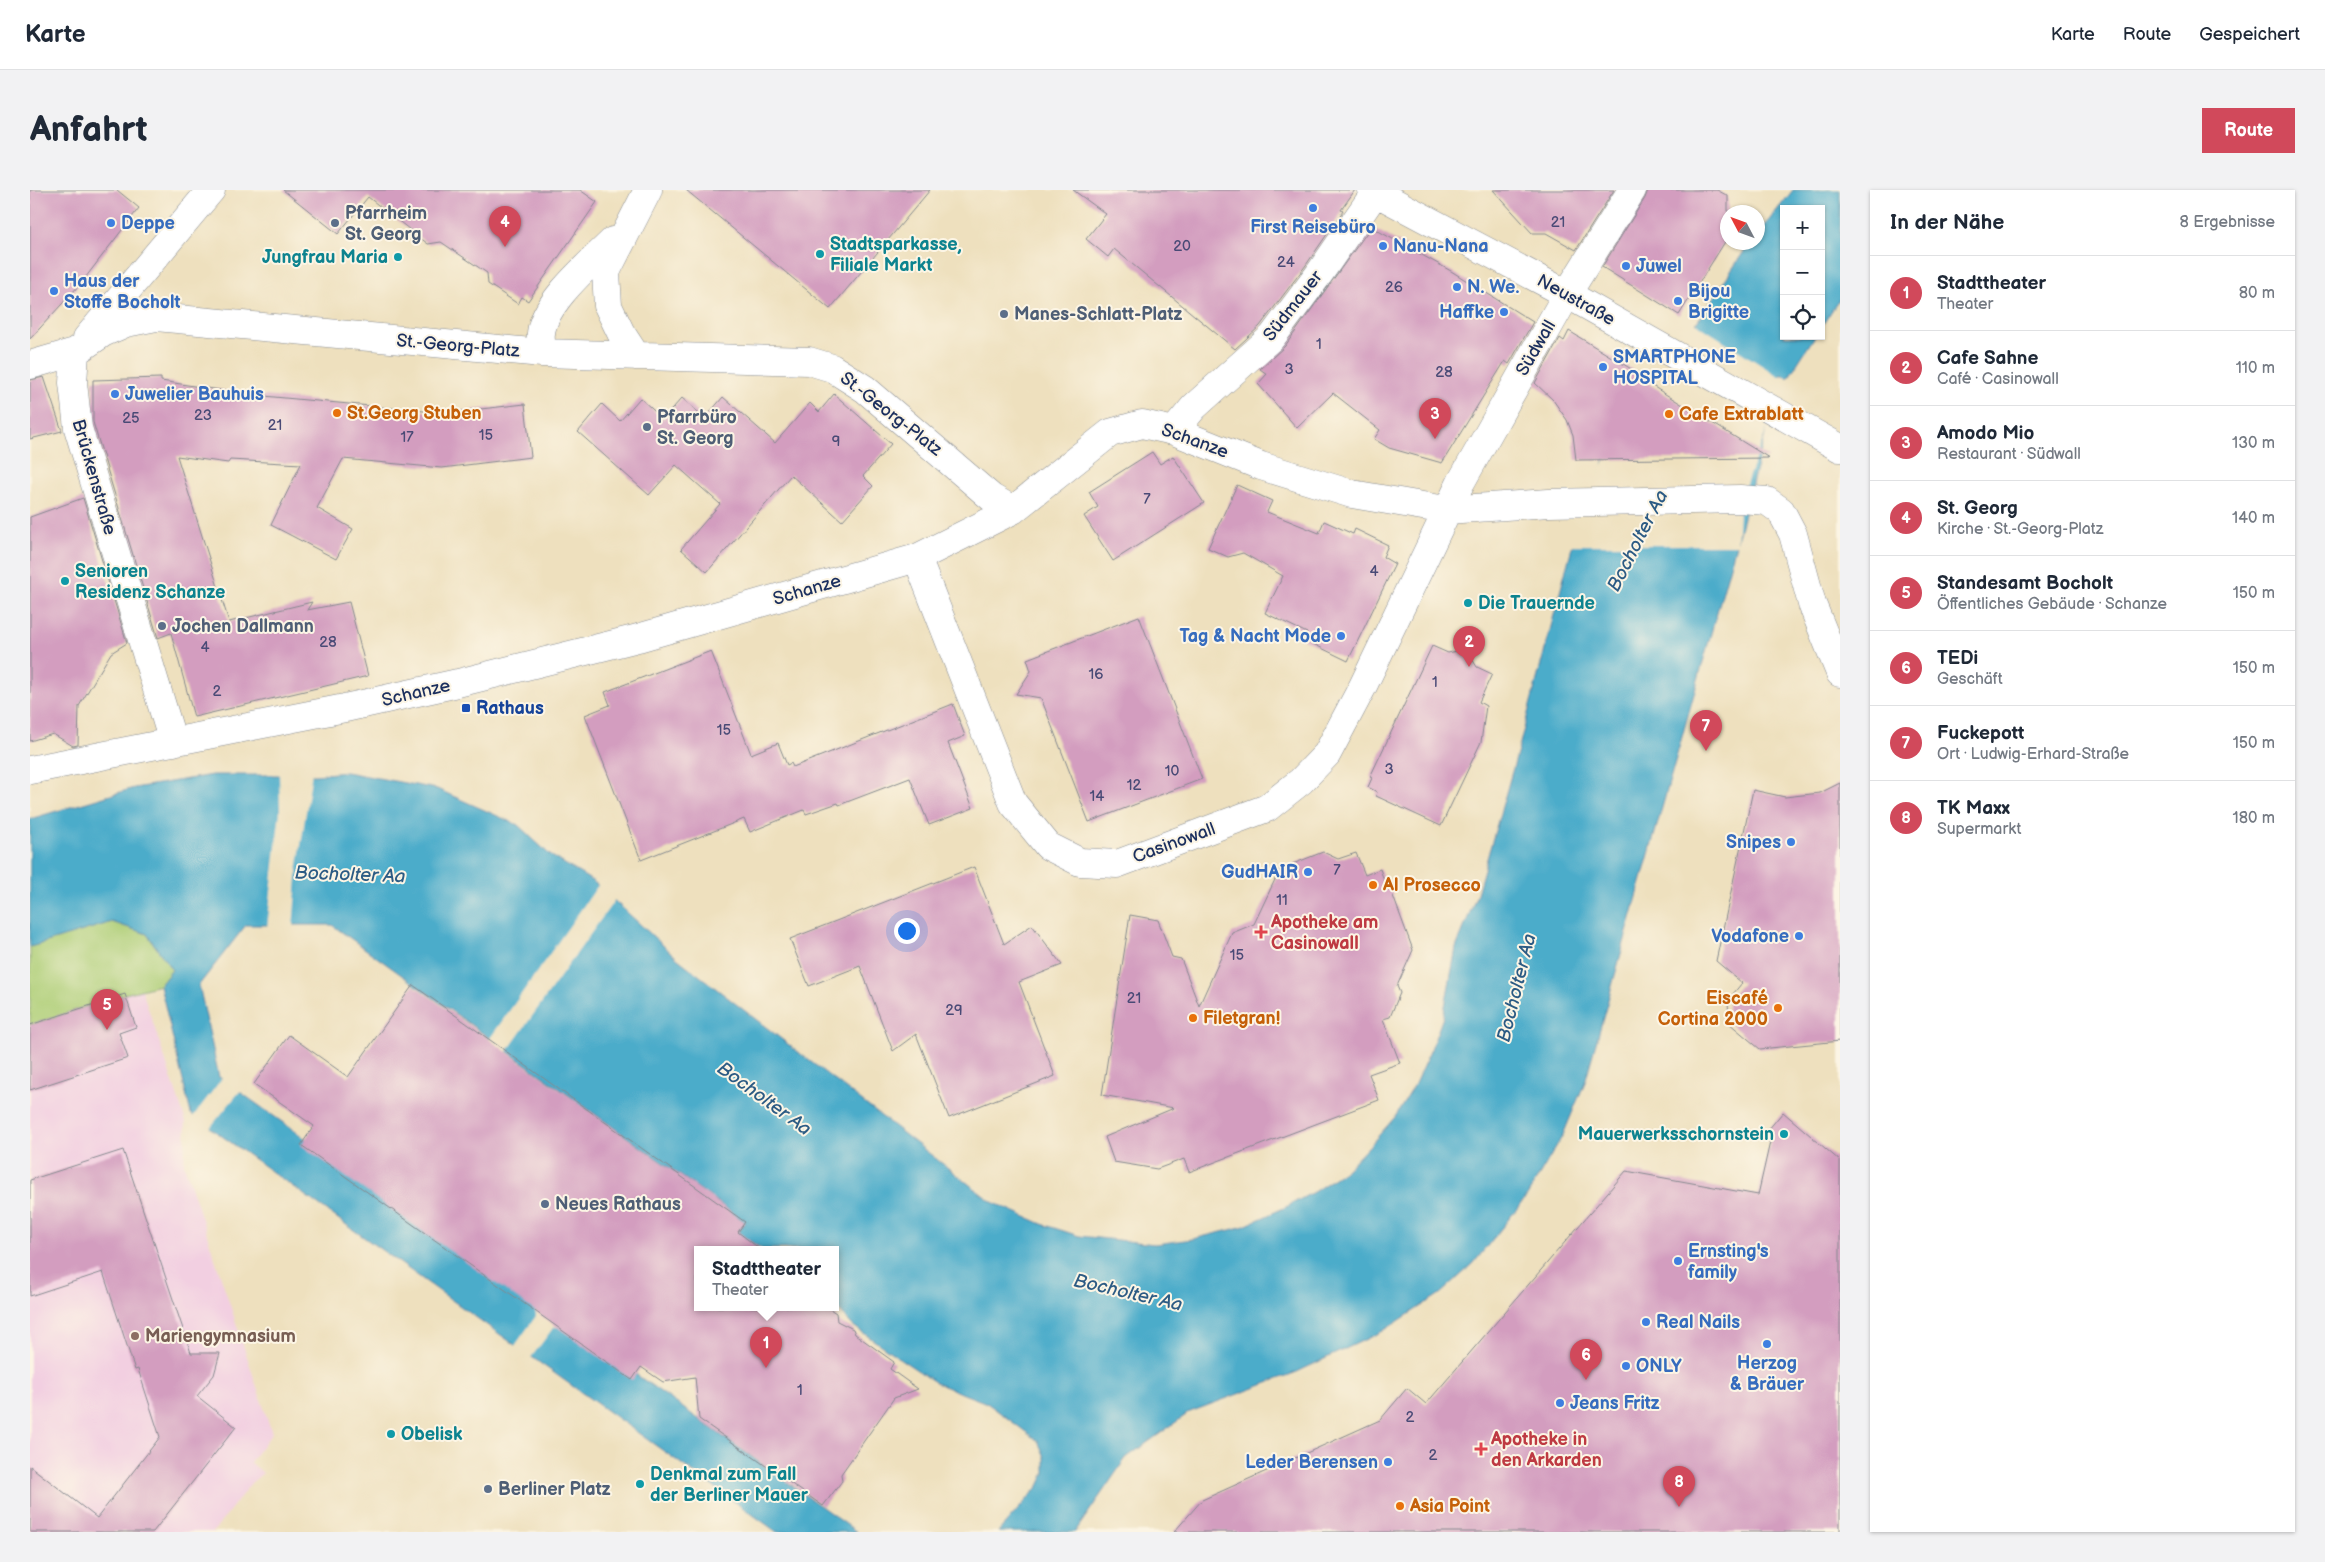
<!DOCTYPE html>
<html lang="de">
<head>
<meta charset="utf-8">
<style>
  :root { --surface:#fff; --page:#f2f2f3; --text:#1f2937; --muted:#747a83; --line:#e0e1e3; --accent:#d1495b }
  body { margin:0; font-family:"Balsamiq Sans",sans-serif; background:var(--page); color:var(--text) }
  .controls { position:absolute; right:15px; top:15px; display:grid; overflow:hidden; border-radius:0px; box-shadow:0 1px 4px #0004 }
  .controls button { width:45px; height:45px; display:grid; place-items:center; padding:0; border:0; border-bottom:1px solid var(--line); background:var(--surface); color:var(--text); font:25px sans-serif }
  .compass { position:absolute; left:1690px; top:15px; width:45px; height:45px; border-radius:50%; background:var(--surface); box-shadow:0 1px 4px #0004; rotate:311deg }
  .you { position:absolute; left:876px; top:740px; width:18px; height:18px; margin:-12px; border:4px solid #fff; border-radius:50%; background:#1a73e8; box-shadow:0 0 0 8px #1a73e833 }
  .badge { display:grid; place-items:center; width:32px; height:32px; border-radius:50%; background:var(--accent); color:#fff; font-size:16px; font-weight:700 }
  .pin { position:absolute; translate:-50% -41px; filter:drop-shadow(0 1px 2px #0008) }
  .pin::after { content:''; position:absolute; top:26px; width:18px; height:15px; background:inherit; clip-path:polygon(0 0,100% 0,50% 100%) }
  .popup { position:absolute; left:664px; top:1056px; width:145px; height:65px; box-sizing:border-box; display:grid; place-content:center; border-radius:0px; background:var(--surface); filter:drop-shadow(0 1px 4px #0005); font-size:16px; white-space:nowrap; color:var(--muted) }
  .popup b { font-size:19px; color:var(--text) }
  .popup::after { content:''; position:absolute; left:50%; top:100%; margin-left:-10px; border:10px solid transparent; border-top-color:var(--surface) }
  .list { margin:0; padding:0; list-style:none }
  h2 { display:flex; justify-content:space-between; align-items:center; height:65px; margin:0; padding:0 20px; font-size:21px }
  h2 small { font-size:16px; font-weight:400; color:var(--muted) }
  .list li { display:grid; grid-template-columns:32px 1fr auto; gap:15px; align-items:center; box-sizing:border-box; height:75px; padding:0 20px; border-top:1px solid var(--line) }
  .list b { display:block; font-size:19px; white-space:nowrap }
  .list p { margin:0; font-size:16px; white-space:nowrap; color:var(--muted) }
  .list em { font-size:16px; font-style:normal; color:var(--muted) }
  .icon { flex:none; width:28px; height:28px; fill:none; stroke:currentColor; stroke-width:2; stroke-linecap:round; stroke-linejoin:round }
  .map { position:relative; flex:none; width:1810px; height:1342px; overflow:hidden; border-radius:0px }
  header { display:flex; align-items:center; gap:30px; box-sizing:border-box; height:70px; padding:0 25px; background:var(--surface); border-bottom:1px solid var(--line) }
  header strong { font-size:24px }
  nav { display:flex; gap:28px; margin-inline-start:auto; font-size:18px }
  .intro { display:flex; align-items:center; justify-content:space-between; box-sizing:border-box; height:120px; padding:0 30px }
  h1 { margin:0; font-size:35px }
  .button { padding:12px 22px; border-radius:0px; background:var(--accent); color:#fff; font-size:18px; font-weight:700 }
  main { display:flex; gap:30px; padding:0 30px }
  aside { flex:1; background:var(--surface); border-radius:0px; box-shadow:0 1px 4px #0004 }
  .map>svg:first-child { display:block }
  .built { fill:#f2cfe1 }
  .green { fill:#adce76; stroke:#647e6a }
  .water { fill:#4bacca; stroke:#336e94 }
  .pier { fill:#eee0be }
  .building { fill:#d39dbf }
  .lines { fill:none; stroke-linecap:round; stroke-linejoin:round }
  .minor-casing { stroke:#84888e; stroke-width:29 }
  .minor { stroke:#fff; stroke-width:28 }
  .shop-dot { fill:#3f7fe0; stroke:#fcf5e5; stroke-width:2 }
  .service-dot { fill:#5c6f8a; stroke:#fcf5e5; stroke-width:2 }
  .culture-dot { fill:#0f9aa8; stroke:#fcf5e5; stroke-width:2 }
  .food-dot { fill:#e8710a; stroke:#fcf5e5; stroke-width:2 }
  .transit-dot { fill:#1a4fb4; stroke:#fcf5e5; stroke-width:2 }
  .health-dot { fill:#e0444e; stroke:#fcf5e5; stroke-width:2 }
  .education-dot { fill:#8d6e63; stroke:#fcf5e5; stroke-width:2 }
  .labels { text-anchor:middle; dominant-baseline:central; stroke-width:4; stroke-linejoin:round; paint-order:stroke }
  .number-label { font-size:15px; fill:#494a76 }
  .service-label { font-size:18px; font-weight:bold; fill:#4e5e75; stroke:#fcf5e5; text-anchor:start }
  .shop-label { font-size:18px; font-weight:bold; fill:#366cbe; stroke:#fcf5e5; text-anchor:start }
  .culture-label { font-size:18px; font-weight:bold; fill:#0d838f; stroke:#fcf5e5; text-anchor:start }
  .street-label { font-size:18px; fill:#1b2f5e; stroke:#fcf5e5 }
  .food-label { font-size:18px; font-weight:bold; fill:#c56008; stroke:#fcf5e5; text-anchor:start }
  .transit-label { font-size:18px; font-weight:bold; fill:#164399; stroke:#fcf5e5; text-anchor:start }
  .health-label { font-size:18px; font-weight:bold; fill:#be3a42; stroke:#fcf5e5; text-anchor:start }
  .education-label { font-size:18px; font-weight:bold; fill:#785e54; stroke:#fcf5e5; text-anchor:start }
  .water-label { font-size:19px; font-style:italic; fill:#2c5b84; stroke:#fcf5e5 }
</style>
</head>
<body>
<header>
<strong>Karte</strong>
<nav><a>Karte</a><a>Route</a><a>Gespeichert</a></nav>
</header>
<div class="intro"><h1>Anfahrt</h1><a class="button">Route</a></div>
<main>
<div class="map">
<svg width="1810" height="1342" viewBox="0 0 1810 1342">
  <rect width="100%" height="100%" fill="#fcf5e5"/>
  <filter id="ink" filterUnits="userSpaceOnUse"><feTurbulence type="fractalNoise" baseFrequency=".02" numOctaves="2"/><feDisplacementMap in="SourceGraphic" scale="10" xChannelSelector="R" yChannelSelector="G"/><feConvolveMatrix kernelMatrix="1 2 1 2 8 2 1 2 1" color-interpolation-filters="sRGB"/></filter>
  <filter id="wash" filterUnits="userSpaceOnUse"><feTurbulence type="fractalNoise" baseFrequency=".0096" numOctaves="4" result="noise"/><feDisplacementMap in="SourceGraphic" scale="20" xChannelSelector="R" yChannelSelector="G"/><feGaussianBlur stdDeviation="1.12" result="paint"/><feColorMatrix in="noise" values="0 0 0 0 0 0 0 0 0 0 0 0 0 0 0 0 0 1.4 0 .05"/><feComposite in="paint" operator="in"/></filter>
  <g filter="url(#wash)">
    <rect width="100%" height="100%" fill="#eee0be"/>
    <path class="built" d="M106,782L156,932L154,974L242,1243L220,1272L233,1283L221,1293L183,1342H0V793Z"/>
    <path class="green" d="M82,732L117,744L142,780L130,795L95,804L0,835V757Z"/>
    <path class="water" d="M1763,0H1810V108L1791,137V19H1754V146H1785L1758,188L1751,184L1705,358L1555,892L1533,945L1497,1006L1443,1074L1410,1104L1353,1141L1267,1182L1160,1222L1096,1268L1045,1342H968L1009,1296L1015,1283V1267L1008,1251L957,1213L908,1194L872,1170L822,1135L805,1115V1059H732L708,1043L715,1032L302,735H216L169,795L189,887L827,1342H747L161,924L130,795L142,780L117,744L82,732L0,757V629L104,598L182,585H285L316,582L407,599L488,635L520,665L564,692L648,769L962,1012L1012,1034L1049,1046L1125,1054L1163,1049L1212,1037L1258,1016L1285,1001L1316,980L1342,953L1365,927L1383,898L1401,859L1413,827L1426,758L1446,707L1488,561L1542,357L1574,271L1713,63L1721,53L1728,52V44Z"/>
    <path class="pier" d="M1664,132L1753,189L1745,218L1710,309L1707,355H1540L1568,281Z
      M249,582H282L268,675L263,738H237L250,621Z
      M569,694L586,708L476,863L458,851Z
      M193,887L211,900L178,940L162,928Z
      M505,1119L535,1135L523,1138L500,1169L484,1157L506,1126Z"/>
    <g id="blocks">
      <path class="building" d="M0,0H87L109,18L52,92L0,149Z
        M253,0H550L567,12L498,111L492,107L488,114L458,94L457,83L411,52L398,54L338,7L308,44Z
        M656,0H900L800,119Z
        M1043,0H1325L1311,20L1313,21L1276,75L1230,136L1205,159L1084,59L1078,67L1056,49L1076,24Z
        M1463,0H1584L1546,60L1516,43H1502Z
        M1618,0H1687L1698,6V47L1649,125L1572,77L1615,8Z
        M1341,37L1421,81L1503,132L1479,174L1475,171L1412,273L1359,258L1344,249L1350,240L1303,203L1267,238L1228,194L1237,184L1230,179L1255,156Z
        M1539,141L1621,191L1619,194L1739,268L1546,270L1543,245L1537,230L1523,210L1505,193L1530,148L1534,151Z
        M14,187L32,241L0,249V190Z
        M131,188V191L223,205L415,223L495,214L501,267L412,278L313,269L287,318L323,339L306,369L241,335L271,274L200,270L198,273L147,266L199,432L282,412L277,420L319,412L338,486L164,527L141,443L128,448L63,232V190Z
        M804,204L861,254L833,286L843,296L812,331L761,285L677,382L651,359L690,314L646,275L619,305L548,242L572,214L590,231L610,208L633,229L652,208L675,228L693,207L745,253L780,213L789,222Z
        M1122,262L1130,274L1143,266L1174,313L1083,371L1054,326L1068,317L1059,302Z
        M1207,295L1242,311L1237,322L1289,343L1294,331L1323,344L1325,339L1358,355L1353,367L1365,374L1318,471L1273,449L1277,443L1235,423L1253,386L1213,363L1198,367L1178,358Z
        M53,308L97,453L81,463L49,516L48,555L43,556L23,544L0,551V327Z
        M1109,426L1172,589L1059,632L1011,508L986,504L1001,481L997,469Z
        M1402,456L1418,463L1436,459L1447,477L1462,484L1449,512L1456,516L1451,552L1411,636L1346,606L1347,602L1338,597L1342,588L1340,587Z
        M681,461L721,564L748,553L757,575L761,573L763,577L923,514L935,546L918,553L943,618L899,635L880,588L809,615L808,613L776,624L774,620L720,642L714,629L611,670L555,525L580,515L575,502Z
        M1810,593V851L1730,859L1699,833L1698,810L1712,793L1686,771L1723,600L1755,607L1790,603Z
        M1293,662L1308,669L1326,663L1335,685L1350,679L1356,696L1359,695L1383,760L1367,796L1370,803L1360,827L1353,829L1370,873L1339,884L1349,910L1159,982L1154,969L1127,979L1084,972L1075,947L1144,918L1072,905L1100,725L1128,730L1142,767L1151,769L1169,816L1202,743L1224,734L1250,679Z
        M944,677L974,754L1002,735L1032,775L989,792L1025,886L919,928L886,844L863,861L830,776L779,796L760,749Z
        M383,795L715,1032L708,1042L730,1059H667V1117H797L806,1123L807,1131L823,1139L825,1144L864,1172L860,1179L888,1199L864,1208L811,1284L812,1291L793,1316L669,1229L665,1187L633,1192L611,1177L602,1190L271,955L284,936L224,894L259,845L318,887Z
        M95,804L106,837L89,843L98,868L0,900V835Z
        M1753,922L1810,971V1342H1144L1172,1310L1350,1230L1377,1198L1396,1214L1596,981L1728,1005L1740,952L1733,946Z
        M93,960L161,1163H190L184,1185L167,1206L206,1237L123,1342H0V1276L67,1328L130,1247L108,1179L105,1180L73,1082L0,1106V990Z"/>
    </g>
  </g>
  <g filter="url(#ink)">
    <use href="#blocks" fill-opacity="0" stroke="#84888e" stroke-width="1"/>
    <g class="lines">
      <g class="minor-casing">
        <path id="minor" d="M1341,0L1537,104L1810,258
          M57,148L181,0
          M45,162L43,193L48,238L143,552
          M512,163C512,157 510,150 511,143C514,112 561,73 583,51
          M606,166L591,143L578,116L576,82L618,0
          M0,175L45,162L73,143L96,133L126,127L512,163L779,171L802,178L835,199L962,308L983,320
          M1144,241L1164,217L1242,147L1289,84L1347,0
          M887,368L983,613L1018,656L1050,672L1087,674L1237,618L1271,591L1297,564L1333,496L1431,292L1537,104L1602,0
          M0,580L315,518L428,493L608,448L887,368L983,320L1080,243L1112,234L1144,241L1231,276L1322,304L1416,320L1519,313L1710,309L1737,311L1751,321L1763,344L1782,414L1810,483"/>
      </g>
      <use href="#minor" class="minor"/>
    </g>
  </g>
  <g class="shop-dot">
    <circle cx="1283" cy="18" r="5"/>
    <circle cx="81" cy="33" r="5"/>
    <circle cx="1353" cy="56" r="5"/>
    <circle cx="1596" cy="76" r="5"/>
    <circle cx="1427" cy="97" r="5"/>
    <circle cx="24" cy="101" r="5"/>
    <circle cx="1648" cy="111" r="5"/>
    <circle cx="1474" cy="122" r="5"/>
    <circle cx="1573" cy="177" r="5"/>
    <circle cx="85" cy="204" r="5"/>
    <circle cx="1311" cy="446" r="5"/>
    <circle cx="1761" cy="652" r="5"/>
    <circle cx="1278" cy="682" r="5"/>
    <circle cx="1769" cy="746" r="5"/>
    <circle cx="1648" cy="1071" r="5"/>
    <circle cx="1616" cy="1132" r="5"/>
    <circle cx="1737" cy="1154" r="5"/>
    <circle cx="1596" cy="1176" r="5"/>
    <circle cx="1530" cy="1213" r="5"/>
    <circle cx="1358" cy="1272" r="5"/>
  </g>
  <g class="service-dot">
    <circle cx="305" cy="33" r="5"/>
    <circle cx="974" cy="124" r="5"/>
    <circle cx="617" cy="237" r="5"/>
    <circle cx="132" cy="436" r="5"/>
    <circle cx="515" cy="1014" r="5"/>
    <circle cx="458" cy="1299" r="5"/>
  </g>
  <g class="culture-dot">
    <circle cx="790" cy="64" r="5"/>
    <circle cx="368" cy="67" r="5"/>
    <circle cx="35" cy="391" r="5"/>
    <circle cx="1438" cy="413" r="5"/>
    <circle cx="1754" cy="944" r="5"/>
    <circle cx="361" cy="1244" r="5"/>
    <circle cx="610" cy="1294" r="5"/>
  </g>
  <g class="food-dot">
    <circle cx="307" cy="223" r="5"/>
    <circle cx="1639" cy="224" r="5"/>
    <circle cx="1343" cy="695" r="5"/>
    <circle cx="1748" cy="818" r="5"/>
    <circle cx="1163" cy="828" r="5"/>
    <circle cx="1370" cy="1316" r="5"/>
  </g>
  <rect class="transit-dot" x="431" y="513" width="10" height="10" rx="2.5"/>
  <g class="health-dot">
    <path d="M1228.5 734.5h5v5h5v5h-5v5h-5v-5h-5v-5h5z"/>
    <path d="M1448.5 1251.5h5v5h5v5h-5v5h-5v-5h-5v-5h5z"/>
  </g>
  <circle class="education-dot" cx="105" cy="1146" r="5"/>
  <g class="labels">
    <g class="number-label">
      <text x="1528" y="32">21</text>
      <text x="1152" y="56">20</text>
      <text x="1256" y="72">24</text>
      <text x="1364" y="97">26</text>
      <text x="1289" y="154">1</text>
      <text x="1259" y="179">3</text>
      <text x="1414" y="182">28</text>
      <text x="173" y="225">23</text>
      <text x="101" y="228">25</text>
      <text x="245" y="235">21</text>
      <text x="456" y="245">15</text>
      <text x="377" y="247">17</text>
      <text x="806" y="251">9</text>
      <text x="1117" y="309">7</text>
      <text x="1344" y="381">4</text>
      <text x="298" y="452">28</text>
      <text x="175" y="457">4</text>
      <text x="1066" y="484">16</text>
      <text x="1405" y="492">1</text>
      <text x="187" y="501">2</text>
      <text x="694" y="540">15</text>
      <text x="1359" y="579">3</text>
      <text x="1142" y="581">10</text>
      <text x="1104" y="595">12</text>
      <text x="1067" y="606">14</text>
      <text x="1307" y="680">7</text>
      <text x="1252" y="710">11</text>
      <text x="1207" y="765">15</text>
      <text x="1104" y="808">21</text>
      <text x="924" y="820">29</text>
      <text x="770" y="1200">1</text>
      <text x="1380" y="1227">2</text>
      <text x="1403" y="1265">2</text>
    </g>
    <g class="service-label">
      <text x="315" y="23">Pfarrheim<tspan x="315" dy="21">St. Georg</tspan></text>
      <text x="984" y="124">Manes-Schlatt-Platz</text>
      <text x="627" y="227">Pfarrbüro<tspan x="627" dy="21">St. Georg</tspan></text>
      <text x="142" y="436">Jochen Dallmann</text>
      <text x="525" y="1014">Neues Rathaus</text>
      <text x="468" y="1299">Berliner Platz</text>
    </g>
    <g class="shop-label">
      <text x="91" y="33">Deppe</text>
      <text x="1283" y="37" text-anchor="middle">First Reisebüro</text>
      <text x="1363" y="56">Nanu-Nana</text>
      <text x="1606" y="76">Juwel</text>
      <text x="34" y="91">Haus der<tspan x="34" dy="21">Stoffe Bocholt</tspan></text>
      <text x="1437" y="97">N. We.</text>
      <text x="1658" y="101">Bijou<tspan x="1658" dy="21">Brigitte</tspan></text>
      <text x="1464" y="122" text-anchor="end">Haffke</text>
      <text x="1583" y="167">SMARTPHONE<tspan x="1583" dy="21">HOSPITAL</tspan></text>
      <text x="95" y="204">Juwelier Bauhuis</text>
      <text x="1301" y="446" text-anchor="end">Tag &amp; Nacht Mode</text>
      <text x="1751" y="652" text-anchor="end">Snipes</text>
      <text x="1268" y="682" text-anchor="end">GudHAIR</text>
      <text x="1759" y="746" text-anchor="end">Vodafone</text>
      <text x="1658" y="1061">Ernsting's<tspan x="1658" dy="21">family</tspan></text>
      <text x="1626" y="1132">Real Nails</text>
      <text x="1737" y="1173" text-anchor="middle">Herzog<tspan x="1737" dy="21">&amp; Bräuer</tspan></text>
      <text x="1606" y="1176">ONLY</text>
      <text x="1540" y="1213">Jeans Fritz</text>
      <text x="1348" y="1272" text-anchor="end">Leder Berensen</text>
    </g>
    <g class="culture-label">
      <text x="800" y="54">Stadtsparkasse,<tspan x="800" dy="21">Filiale Markt</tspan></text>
      <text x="358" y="67" text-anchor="end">Jungfrau Maria</text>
      <text x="45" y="381">Senioren<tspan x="45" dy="21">Residenz Schanze</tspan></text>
      <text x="1448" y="413">Die Trauernde</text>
      <text x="1744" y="944" text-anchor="end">Mauerwerksschornstein</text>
      <text x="371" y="1244">Obelisk</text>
      <text x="620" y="1284">Denkmal zum Fall<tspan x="620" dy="21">der Berliner Mauer</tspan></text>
    </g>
    <g class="street-label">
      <text transform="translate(1546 110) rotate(29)">Neustraße</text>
      <text transform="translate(1263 116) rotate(-52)">Südmauer</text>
      <text transform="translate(428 156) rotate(5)">St.-Georg-Platz</text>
      <text transform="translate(1506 158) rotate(-60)">Südwall</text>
      <text transform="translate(861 224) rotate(38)">St.-Georg-Platz</text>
      <text transform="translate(1165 251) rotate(20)">Schanze</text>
      <text transform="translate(64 287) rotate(74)">Brückenstraße</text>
      <text transform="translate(777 400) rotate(-16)">Schanze</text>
      <text transform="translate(386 503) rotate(-13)">Schanze</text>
      <text transform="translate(1144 653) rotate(-20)">Casinowall</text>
    </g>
    <g class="food-label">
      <text x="317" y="223">St.Georg Stuben</text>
      <text x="1649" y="224">Cafe Extrablatt</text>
      <text x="1353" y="695">Al Prosecco</text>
      <text x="1738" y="808" text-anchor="end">Eiscafé<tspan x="1738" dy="21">Cortina 2000</tspan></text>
      <text x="1173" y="828">Filetgran!</text>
      <text x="1380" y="1316">Asia Point</text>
    </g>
    <g class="transit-label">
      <text x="446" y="518">Rathaus</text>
    </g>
    <g class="health-label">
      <text x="1241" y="732">Apotheke am<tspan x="1241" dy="21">Casinowall</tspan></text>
      <text x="1461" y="1249">Apotheke in<tspan x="1461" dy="21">den Arkarden</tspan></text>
    </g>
    <g class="education-label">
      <text x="115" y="1146">Mariengymnasium</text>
    </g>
    <g class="water-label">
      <text transform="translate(1608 351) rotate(-63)">Bocholter Aa</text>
      <text transform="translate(320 685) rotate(2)">Bocholter Aa</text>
      <text transform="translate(1487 798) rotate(-76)">Bocholter Aa</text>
      <text transform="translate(734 909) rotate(36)">Bocholter Aa</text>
      <text transform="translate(1098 1103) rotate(13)">Bocholter Aa</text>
    </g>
  </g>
</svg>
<div class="controls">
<button>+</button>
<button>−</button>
<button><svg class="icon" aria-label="locate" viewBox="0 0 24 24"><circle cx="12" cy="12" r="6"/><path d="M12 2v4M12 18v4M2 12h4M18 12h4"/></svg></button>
</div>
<svg class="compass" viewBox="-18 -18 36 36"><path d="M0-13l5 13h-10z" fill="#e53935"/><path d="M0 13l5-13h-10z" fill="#747a83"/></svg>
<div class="you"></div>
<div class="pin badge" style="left:736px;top:1178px">1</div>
<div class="popup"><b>Stadttheater</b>Theater</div>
<div class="pin badge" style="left:1439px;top:477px">2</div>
<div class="pin badge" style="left:1405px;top:249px">3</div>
<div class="pin badge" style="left:475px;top:57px">4</div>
<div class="pin badge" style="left:77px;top:840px">5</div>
<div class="pin badge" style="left:1556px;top:1190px">6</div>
<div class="pin badge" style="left:1676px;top:561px">7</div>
<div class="pin badge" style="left:1649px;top:1317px">8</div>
</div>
<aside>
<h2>In der Nähe<small>8 Ergebnisse</small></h2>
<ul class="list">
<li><span class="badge">1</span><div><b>Stadttheater</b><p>Theater</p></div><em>80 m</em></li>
<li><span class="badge">2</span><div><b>Cafe Sahne</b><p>Café · Casinowall</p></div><em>110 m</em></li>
<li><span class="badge">3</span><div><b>Amodo Mio</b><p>Restaurant · Südwall</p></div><em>130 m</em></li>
<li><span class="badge">4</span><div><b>St. Georg</b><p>Kirche · St.-Georg-Platz</p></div><em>140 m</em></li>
<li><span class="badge">5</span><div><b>Standesamt Bocholt</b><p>Öffentliches Gebäude · Schanze</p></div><em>150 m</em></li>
<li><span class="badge">6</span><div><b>TEDi</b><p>Geschäft</p></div><em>150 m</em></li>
<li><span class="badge">7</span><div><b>Fuckepott</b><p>Ort · Ludwig-Erhard-Straße</p></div><em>150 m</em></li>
<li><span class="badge">8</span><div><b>TK Maxx</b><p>Supermarkt</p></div><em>180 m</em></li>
</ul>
</aside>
</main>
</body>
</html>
